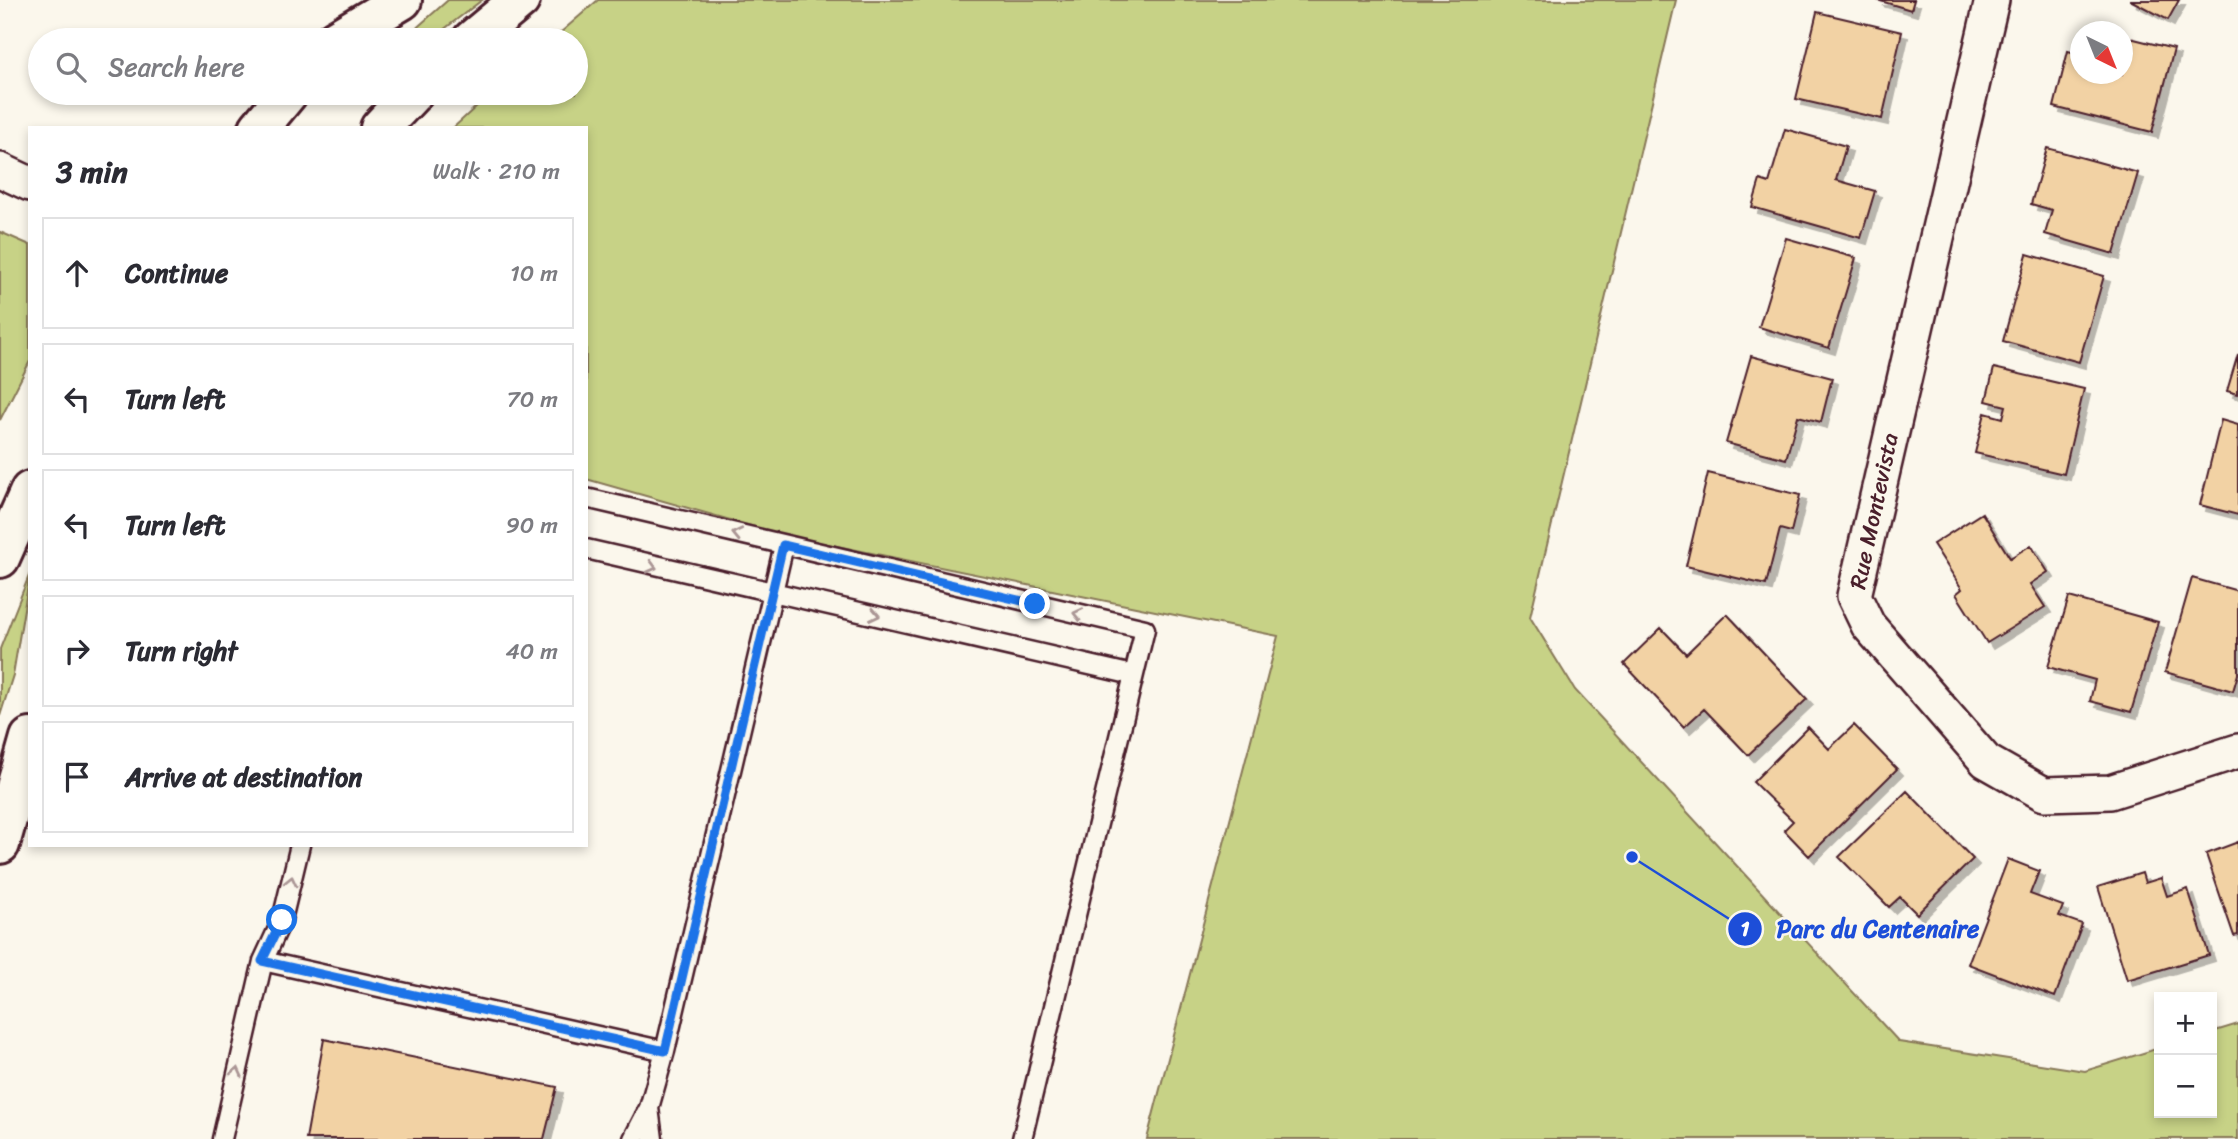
<!DOCTYPE html>
<html lang="en">
<head>
<meta charset="utf-8">
<style>
  :root { --surface:#fff; --page:#f7f7f7; --text:#2b2b33; --muted:#7c7c81; --line:#e1e1e2 }
  body { margin:0; font-family:Sriracha,sans-serif; background:var(--page); color:var(--text) }
  .controls { position:absolute; right:21px; bottom:21px; display:grid; overflow:hidden; border-radius:0px; box-shadow:0 4px 10px #0003 }
  .controls button { width:63px; height:63px; display:grid; place-items:center; padding:0; border:0; border-bottom:2px solid var(--line); background:var(--surface); color:var(--text); font:35px sans-serif }
  .compass { position:absolute; left:2070px; top:21px; width:63px; height:63px; border-radius:50%; background:var(--surface); box-shadow:0 4px 10px #0003; rotate:137deg }
  .stop { position:absolute; width:21px; height:21px; margin:-16px; border:5px solid #1a73e8; border-radius:50%; background:#fff }
  .stop.end { background:#1a73e8; border-color:#fff; box-shadow:0 2px 7px #0008 }
  .list { margin:0; padding:0; list-style:none }
  h2 { display:flex; justify-content:space-between; align-items:center; height:91px; margin:0; padding:0 28px; font-size:30px }
  h2 small { font-size:23px; font-weight:400; color:var(--muted) }
  .list li { display:grid; grid-template-columns:46px 1fr auto; gap:21px; align-items:center; box-sizing:border-box; height:112px; margin:0 14px 14px; padding:0 14px; border:2px solid var(--line); border-radius:0px }
  .list b { display:block; font-size:26px; white-space:nowrap }
  .list em { font-size:23px; font-style:normal; color:var(--muted) }
  .icon { flex:none; width:38px; height:38px; fill:none; stroke:currentColor; stroke-width:2; stroke-linecap:round; stroke-linejoin:round }
  .map { position:relative; flex:none; width:2238px; height:1139px; overflow:hidden }
  .search { position:absolute; background:var(--surface); box-shadow:0 4px 10px #0003; left:28px; top:28px; width:560px; height:77px; display:flex; align-items:center; gap:18px; box-sizing:border-box; padding:0 24px; border-radius:38px; color:var(--muted); font-size:26px }
  .panel { position:absolute; background:var(--surface); box-shadow:0 4px 10px #0003; left:28px; top:126px; width:560px; height:721px; border-radius:0px }
  .map>svg:first-child { display:block }
  .green { fill:#c7d286; stroke:#887858; stroke-width:2 }
  .building { fill:#f2d2a4; stroke:#4a1f2b; stroke-width:2; filter:url(#shadow) }
  .lines { fill:none; stroke-linecap:round; stroke-linejoin:round }
  .lane-casing { stroke:#4a1f2b; stroke-width:23 }
  .street-casing { stroke:#4a1f2b; stroke-width:38 }
  .secondary-casing { stroke:#4a1f2b; stroke-width:44 }
  .lane { stroke:#fbf7ec; stroke-width:18 }
  .street { stroke:#fbf7ec; stroke-width:33 }
  .secondary { stroke:#fbf7ec; stroke-width:38 }
  .oneway { stroke:#ab9695 }
  .route { stroke:#1a73e8; stroke-width:9 }
  .labels { text-anchor:middle; dominant-baseline:central; stroke-width:5; stroke-linejoin:round; paint-order:stroke }
  .street-label { font-size:23px; fill:#4a1f2b; stroke:#fbf7ec }
  .leader { fill:none; stroke:#1d4ed8; stroke-width:2.5 }
  .callout-dot { fill:#1d4ed8; stroke:#fbf7ec; stroke-width:2.5 }
  .mark-label { font-size:21px; text-anchor:middle; font-weight:bold; fill:#fff }
  .callout-label { font-size:24px; text-anchor:middle; font-weight:bold; fill:#1d4ed8; stroke:#fbf7ec; stroke-width:5; stroke-linejoin:round; paint-order:stroke }
</style>
</head>
<body>
<div class="map">
<svg width="2238" height="1139" viewBox="0 0 2238 1139">
  <defs>
    <filter id="shadow"><feDropShadow dx="6" dy="6" stdDeviation="0" flood-color="#0004"/></filter>
  </defs>
  <rect width="100%" height="100%" fill="#fbf7ec"/>
  <filter id="ink" filterUnits="userSpaceOnUse"><feTurbulence type="fractalNoise" baseFrequency=".0143" numOctaves="2"/><feDisplacementMap in="SourceGraphic" scale="14" xChannelSelector="R" yChannelSelector="G"/><feConvolveMatrix kernelMatrix="1 2 1 2 8 2 1 2 1" color-interpolation-filters="sRGB"/></filter>
  <g filter="url(#ink)">
    <path class="green" d="M448,0H482L430,40H403Z
      M598,0H1676L1530,617L1575,690L1899,1042L2085,1071L2159,1048V1113H2212V1032L2238,1024V1139H1147L1278,636L783,535L586,479V128H453L491,93H576V40H552Z
      M0,232L30,245V361L0,420Z
      M30,573L13,675L0,716V649Z"/>
    <path class="building" d="M1877,0H1914L1911,10Z
      M2130,0H2179L2168,20Z
      M1817,12L1902,32L1882,119L1796,99Z
      M2088,27L2107,32H2087Z
      M2122,36L2174,49L2152,132L2054,107L2068,51L2080,54V74H2122Z
      M1785,129L1846,146L1836,180L1875,191L1861,238L1752,207L1760,180L1769,183Z
      M2047,148L2138,173L2114,254L2045,234L2052,210L2031,204Z
      M1786,238L1856,258L1829,348L1759,327Z
      M2027,254L2104,276L2079,362L2003,341Z
      M2238,354V394L2227,391Z
      M1751,356L1832,378L1821,422L1798,416L1786,459L1726,443Z
      M1994,368L2084,389L2064,474L1975,453L1985,413L2003,418L2006,406L1986,401Z
      M2221,420L2238,425V515L2200,505Z
      M1708,473L1800,495L1791,532L1780,529L1766,585L1686,566Z
      M1982,513L2010,558L2031,545L2048,572L2030,584L2045,607L1987,643L1956,594L1962,589L1933,544Z
      M2192,578L2238,591V674L2233,691L2165,672Z
      M2069,597L2158,622L2131,712L2090,701L2095,680L2048,667Z
      M1727,614L1807,699L1748,755L1704,709L1684,727L1624,664L1661,628L1686,654Z
      M1854,725L1897,769L1809,856L1784,830L1793,821L1753,782L1808,727L1829,749Z
      M1907,791L1973,859L1917,914L1900,897L1889,907L1839,857Z
      M2238,842V935L2234,936L2206,854Z
      M2008,859L2039,871L2030,894L2063,906L2059,916L2082,924L2055,997L1968,964Z
      M2142,873L2145,883L2161,878L2167,896L2188,889L2209,955L2127,980L2098,887Z
      M324,1039L557,1087L544,1139H306Z"/>
    <g class="lines">
      <g class="lane-casing">
        <path id="lane" d="M586,498L1145,629L1022,1139
          M586,549L1133,675
          M263,961L665,1051
          M649,1108L653,1139
          M222,1139L263,961L282,920L300,845
          M633,1139L649,1108L665,1051L784,545"/>
      </g>
      <g class="street-casing">
        <path id="street" d="M1992,0L1854,596L1868,625L1986,761L2044,794L2110,792L2238,751
          M0,170L30,184"/>
      </g>
      <g class="secondary-casing">
        <path id="secondary" d="M335,40L402,0
          M472,40L520,0
          M259,128L288,93
          M380,128L413,93
          M0,558L30,491
          M0,844L30,738"/>
      </g>
      <use href="#lane" class="lane"/>
      <use href="#street" class="street"/>
      <use href="#secondary" class="secondary"/>
    </g>
    <defs><path id="oneway-chevron" d="M-2-3.5L2.5 0L-2 3.5" fill="none" stroke-width="1.6" stroke-linecap="round" stroke-linejoin="round" transform="scale(1.75)"/></defs>
    <g class="oneway">
      <use href="#oneway-chevron" transform="translate(737 534) rotate(-167)"/>
      <use href="#oneway-chevron" transform="translate(652 567) rotate(14)"/>
      <use href="#oneway-chevron" transform="translate(1078 614) rotate(-167)"/>
      <use href="#oneway-chevron" transform="translate(875 615) rotate(12)"/>
      <use href="#oneway-chevron" transform="translate(291 881) rotate(-77)"/>
      <use href="#oneway-chevron" transform="translate(237 1072) rotate(-77)"/>
    </g>
  </g>
  <g class="lines" filter="url(#ink)">
    <path class="route" d="M282,920L262,961L665,1051L783,545L1035,604"/>
  </g>
  <g class="labels">
    <g class="street-label">
      <text transform="translate(1874 511) rotate(-78)">Rue Montevista</text>
    </g>
  </g>
  <path class="leader" d="M1632 857L1745 929"/>
  <g class="callout-dot">
    <circle cx="1632" cy="857" r="7"/>
    <circle cx="1745" cy="929" r="18"/>
  </g>
  <g class="mark-label">
    <text x="1745" y="936">1</text>
  </g>
  <g class="callout-label">
    <text x="1878" y="937">Parc du Centenaire</text>
  </g>
</svg>
<div class="controls">
<button>+</button>
<button>−</button>
</div>
<svg class="compass" viewBox="-18 -18 36 36"><path d="M0-13l5 13h-10z" fill="#e53935"/><path d="M0 13l5-13h-10z" fill="#7c7c81"/></svg>
<div class="stop" style="left:282px;top:920px"></div>
<div class="stop end" style="left:1035px;top:604px"></div>
<div class="search"><svg class="icon" aria-label="search" viewBox="0 0 24 24"><circle cx="10" cy="10" r="6"/><path d="M15 15l6 6"/></svg>Search here</div>
<section class="panel">
<h2>3 min<small>Walk · 210 m</small></h2>
<ul class="list">
<li><svg class="icon" aria-label="ahead" viewBox="0 0 24 24"><path d="M12 20V5M6 11l6-6 6 6"/></svg><div><b>Continue</b></div><em>10 m</em></li>
<li><svg class="icon" aria-label="left" viewBox="0 0 24 24"><path d="M17 20v-9H6M10 6l-5 5 5 5"/></svg><div><b>Turn left</b></div><em>70 m</em></li>
<li><svg class="icon" aria-label="left" viewBox="0 0 24 24"><path d="M17 20v-9H6M10 6l-5 5 5 5"/></svg><div><b>Turn left</b></div><em>90 m</em></li>
<li><svg class="icon" aria-label="right" viewBox="0 0 24 24"><path d="M7 20v-9h11M14 6l5 5-5 5"/></svg><div><b>Turn right</b></div><em>40 m</em></li>
<li><svg class="icon" aria-label="arrive" viewBox="0 0 24 24"><path d="M6 21V4h12l-3 4 3 4H6"/></svg><div><b>Arrive at destination</b></div></li>
</ul>
</section>
</div>
</body>
</html>
